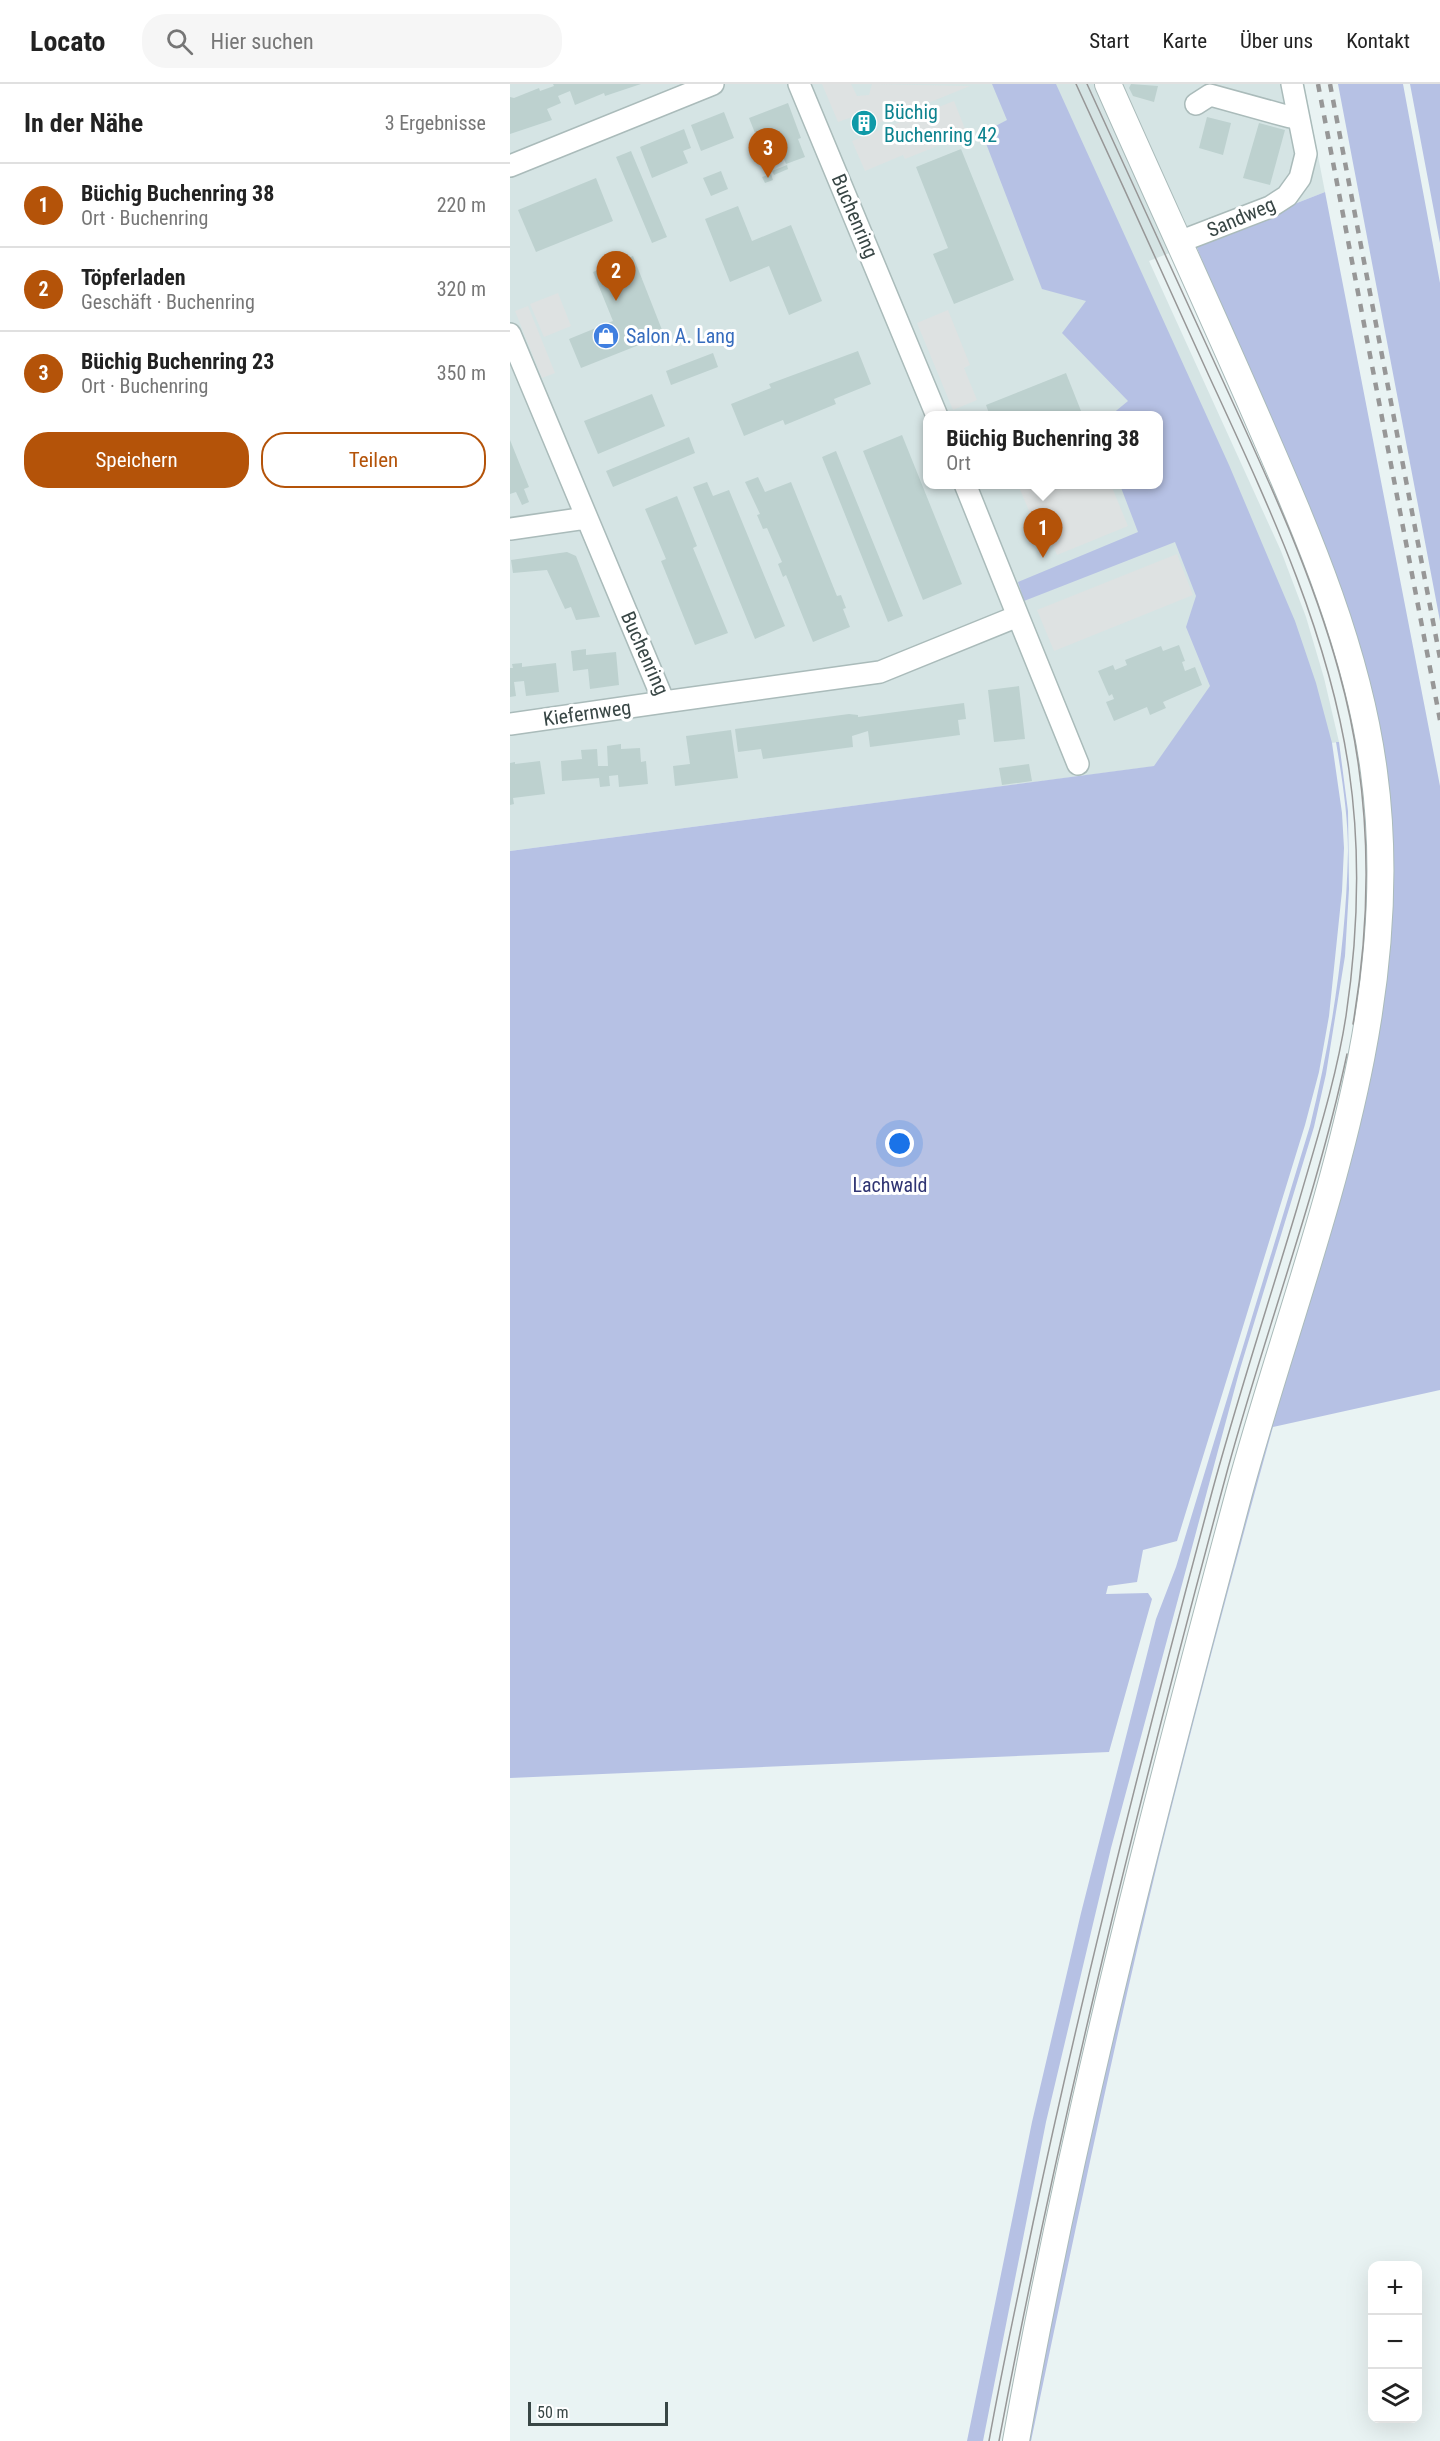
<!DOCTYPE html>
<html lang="de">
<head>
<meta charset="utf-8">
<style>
  :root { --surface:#fff; --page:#f6f6f6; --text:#222; --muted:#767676; --line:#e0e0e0; --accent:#b45309 }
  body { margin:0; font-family:"Roboto Condensed",sans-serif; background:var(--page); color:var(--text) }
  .controls { position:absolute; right:18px; bottom:18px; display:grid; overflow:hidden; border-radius:12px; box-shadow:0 6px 24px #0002 }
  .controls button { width:54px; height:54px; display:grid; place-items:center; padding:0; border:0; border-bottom:2px solid var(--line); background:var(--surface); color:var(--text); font:30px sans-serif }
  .scale { position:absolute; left:18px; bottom:15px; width:140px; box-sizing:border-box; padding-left:6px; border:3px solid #384645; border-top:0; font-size:16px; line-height:21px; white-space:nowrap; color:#384645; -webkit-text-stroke:4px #fff; paint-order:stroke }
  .you { position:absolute; left:390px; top:1060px; width:21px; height:21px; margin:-15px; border:4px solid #fff; border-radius:50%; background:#1a73e8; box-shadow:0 0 0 9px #1a73e833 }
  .badge { display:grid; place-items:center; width:39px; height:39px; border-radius:50%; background:var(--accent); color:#fff; font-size:20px; font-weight:700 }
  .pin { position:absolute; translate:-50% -50px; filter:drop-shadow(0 2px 3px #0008) }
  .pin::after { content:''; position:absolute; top:32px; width:21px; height:18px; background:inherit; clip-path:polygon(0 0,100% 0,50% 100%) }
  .popup { position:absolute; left:413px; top:327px; width:240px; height:78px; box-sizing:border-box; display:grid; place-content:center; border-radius:12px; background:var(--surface); filter:drop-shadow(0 2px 4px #0005); font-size:20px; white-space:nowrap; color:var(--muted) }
  .popup b { font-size:22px; color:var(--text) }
  .popup::after { content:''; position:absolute; left:50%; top:100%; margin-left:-12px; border:12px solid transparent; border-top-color:var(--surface) }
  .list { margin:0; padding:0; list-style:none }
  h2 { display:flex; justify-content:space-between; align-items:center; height:78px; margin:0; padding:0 24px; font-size:26px }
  h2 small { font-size:20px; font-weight:400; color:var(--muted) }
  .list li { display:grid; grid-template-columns:39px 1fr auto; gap:18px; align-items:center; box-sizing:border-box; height:84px; padding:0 24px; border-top:2px solid var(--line) }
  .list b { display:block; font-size:22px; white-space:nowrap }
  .list p { margin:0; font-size:20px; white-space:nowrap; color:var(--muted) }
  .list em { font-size:20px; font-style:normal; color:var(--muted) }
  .actions { display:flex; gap:12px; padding:18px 24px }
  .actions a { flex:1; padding:14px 0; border:2px solid var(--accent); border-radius:24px; text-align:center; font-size:21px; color:var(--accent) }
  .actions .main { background:var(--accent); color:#fff }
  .icon { flex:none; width:33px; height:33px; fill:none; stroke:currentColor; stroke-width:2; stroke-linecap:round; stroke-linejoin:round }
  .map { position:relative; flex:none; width:930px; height:2357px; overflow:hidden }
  header { display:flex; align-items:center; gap:36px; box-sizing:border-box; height:84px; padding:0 30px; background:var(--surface); border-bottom:2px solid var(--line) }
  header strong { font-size:28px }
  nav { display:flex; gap:33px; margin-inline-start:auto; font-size:21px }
  .search { width:420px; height:54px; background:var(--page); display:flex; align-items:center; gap:15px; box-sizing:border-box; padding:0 21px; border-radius:24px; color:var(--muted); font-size:22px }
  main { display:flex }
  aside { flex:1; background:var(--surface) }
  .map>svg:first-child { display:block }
  .residential { fill:#d5e4e4; fill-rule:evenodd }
  .green { fill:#b6c1e4 }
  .parking { fill:#dee2e2 }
  .building { fill:#bdd1cf }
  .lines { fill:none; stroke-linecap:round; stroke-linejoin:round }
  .minor-casing { stroke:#aabbba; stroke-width:24 }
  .tertiary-casing { stroke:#aabbba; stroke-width:28 }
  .minor { stroke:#fff; stroke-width:21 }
  .tertiary { stroke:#fff; stroke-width:26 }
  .tram { stroke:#979797; stroke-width:1.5 }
  .rail { stroke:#979797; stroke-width:4.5; stroke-dasharray:8 8; stroke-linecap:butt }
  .labels { text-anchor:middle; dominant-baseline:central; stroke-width:6; stroke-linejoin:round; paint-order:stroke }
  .culture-label { font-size:20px; fill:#0d838f; stroke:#fff; text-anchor:start }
  .street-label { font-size:20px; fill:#384645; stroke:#fff }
  .shop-label { font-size:20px; fill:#366cbe; stroke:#fff; text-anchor:start }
  .park-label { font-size:20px; fill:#303573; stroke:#fff }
</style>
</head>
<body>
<header>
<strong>Locato</strong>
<div class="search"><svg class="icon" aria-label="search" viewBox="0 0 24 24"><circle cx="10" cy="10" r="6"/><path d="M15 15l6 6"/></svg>Hier suchen</div>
<nav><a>Start</a><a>Karte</a><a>Über uns</a><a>Kontakt</a></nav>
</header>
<main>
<aside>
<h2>In der Nähe<small>3 Ergebnisse</small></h2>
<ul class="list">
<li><span class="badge">1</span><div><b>Büchig Buchenring 38</b><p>Ort · Buchenring</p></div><em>220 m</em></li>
<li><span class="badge">2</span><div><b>Töpferladen</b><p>Geschäft · Buchenring</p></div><em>320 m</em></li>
<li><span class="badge">3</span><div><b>Büchig Buchenring 23</b><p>Ort · Buchenring</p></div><em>350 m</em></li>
</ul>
<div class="actions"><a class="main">Speichern</a><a>Teilen</a></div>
</aside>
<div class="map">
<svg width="930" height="2357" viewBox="0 0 930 2357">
  <rect width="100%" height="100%" fill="#e9f3f3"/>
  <path class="residential" d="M0,0H794L815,108L639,177L771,467L796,533L814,594L829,658L0,767ZM418,332H648V400H418Z"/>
  <path class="green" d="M482,0H546L719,381L785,537L806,599L822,659L832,729L834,764L832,807L819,932L809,988L795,1041L667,1457L633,1466L627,1498L598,1502L596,1510L638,1509L642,1515L599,1668L0,1694V767L644,682L700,602L676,543L686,512L665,458L514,517L508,498L628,448L610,401L648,400V332L601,331L618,317L552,249L576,217L532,205L472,49L497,36Z
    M828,0H893L930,199V537Z
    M900,0H930V159Z
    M815,108L930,702V1306L763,1343C723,1486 685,1629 649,1773C602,1967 562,2162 521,2357H512L578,2046L695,1554L843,1050L878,725L767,362L685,159Z
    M826,658H829L838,727L839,805L835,872L816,990L804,1043L730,1285L601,1764L536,2038L473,2357H457L522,2038L571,1829L646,1535L666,1483L800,1042C822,952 836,860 838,767C838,731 832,694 826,658Z"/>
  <path class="parking" d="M312,0H341L347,12L359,11L362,0L460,2L359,43L356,34L350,30L328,38Z
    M444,17L457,50L395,75L393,71L355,87L342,57Z
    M48,209L61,242L34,253L20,220Z
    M18,222L45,289L32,294L5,227Z
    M438,226L460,281L454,284L467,316L443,326L407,239Z
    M508,401H601L618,442L547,471L542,459L534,462Z
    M667,470L683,511L544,567L527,526Z"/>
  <path class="building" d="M43,0H131L95,12L94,9L65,21L60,7L48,12L51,19L37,25L42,36L0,50V13L4,14L29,4L30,7L44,2Z
    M621,0L648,2L644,18L623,12L619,4Z
    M278,19L291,54L288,55L295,73L276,80L269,63L253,69L239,34Z
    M214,28L224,54L191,67L181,41Z
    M697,33L721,39L713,71L689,64Z
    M356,34L359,43L353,45L350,36Z
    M749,39L775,46L760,101L733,94Z
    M174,45L181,64L173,67L178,79L142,94L130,63Z
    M451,65L504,196L444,220L423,170L438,164L406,83Z
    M121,67L157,153L142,159L106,73Z
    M277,81L278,85L264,91L262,87Z
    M211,87L218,105L201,112L193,94Z
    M261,90L263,96L255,99L252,93Z
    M86,94L103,137L26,168L8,126Z
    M228,122L242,157L281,141L312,217L279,231L259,182L220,198L195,135Z
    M123,172L154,251L71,284L59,255L103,237L83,188Z
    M348,267L361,300L324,315L326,320L275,341L273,336L234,352L221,320L261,304L259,300Z
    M203,269L208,283L161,301L156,287Z
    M556,289L573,332H480L476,321Z
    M142,310L155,342L88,370L74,337Z
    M392,351L452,500L413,516L353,367Z
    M179,353L185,369L103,403L96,387Z
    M0,356L19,403L14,405L19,418L12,421L6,408L0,410Z
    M326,367L393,532L378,538L312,373Z
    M248,393L255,408L281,398L327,512L331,511L336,524L333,525L340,543L303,558L276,491L273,493L268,480L272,478L257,444L253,445L247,431L250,430L235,398Z
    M197,398L203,412L219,406L275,542L245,555L183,403Z
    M167,412L187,462L183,464L218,549L185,561L151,477L156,475L135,425Z
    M57,468L66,472L90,533L66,536L61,523L55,525L37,486L3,489L1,476Z
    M669,561L675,577L672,578L675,587L685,583L692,601L653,618L656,624L640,631L637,623L604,637L596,618L604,615L602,610L599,612L588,587L603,581L605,586L617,581L615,576L651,562L653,567Z
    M76,565V571L106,568L109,601L80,605L78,585L63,587L61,567Z
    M12,579V583L46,579L49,608L16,612L14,597L4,598L6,612L0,613V584H3L2,580Z
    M509,602L515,655L484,658L478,606Z
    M454,619L456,635L448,636L450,651L360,663L358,647L342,652L343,663L253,675L251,665L228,668L225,645L339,630L348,631V633Z
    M221,646L228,694L165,702L163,682L180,680L176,652Z
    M111,660V665L130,664L131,678L136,677L138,700L109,703L108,691L99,692L100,702L90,703L89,694L52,697L51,677L72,675L71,666L87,665L88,682H98L97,662Z
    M30,677L35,710L3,714L4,720L0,721V679L5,678V680Z
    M519,680L522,697L492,701L489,684Z"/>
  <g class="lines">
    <g class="minor-casing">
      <path id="minor" d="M289,0L427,332
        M686,20L700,11L780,33L788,31
        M0,82L203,0
        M669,158L760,123L777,112L790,94L796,70L782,0
        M0,250L154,618L370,588L508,532L455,400
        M0,445L76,434
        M508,532L568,680
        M0,640L154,618"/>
    </g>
    <g class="tertiary-casing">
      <path id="tertiary" d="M506,2357C563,2037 645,1722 729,1409C793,1173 898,938 864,688C848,565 798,451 749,338C700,225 648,113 598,0"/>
    </g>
    <use href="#minor" class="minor"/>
    <use href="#tertiary" class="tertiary"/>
    <path class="tram" d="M577,0C619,91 660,182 702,273C749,376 799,479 829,588C861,703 863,823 843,940
      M479,2357C492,2284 508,2212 523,2139C575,1893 637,1650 702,1408C728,1312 759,1218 787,1124C805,1061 826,997 836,932C848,851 851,768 839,686C819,548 757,418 699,292C655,195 611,97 566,0
      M489,2357C551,2029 631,1706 718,1384C756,1245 807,1111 837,970"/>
    <path class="rail" d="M808,0L930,636
      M820,0L930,574"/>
  </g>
  <defs>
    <g id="building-disc" transform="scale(1.35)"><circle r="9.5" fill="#0f9aa8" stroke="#fff"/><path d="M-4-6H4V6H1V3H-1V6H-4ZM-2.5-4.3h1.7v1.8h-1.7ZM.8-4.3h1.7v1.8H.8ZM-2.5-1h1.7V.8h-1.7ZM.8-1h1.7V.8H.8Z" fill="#fff"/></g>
    <g id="shop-disc" transform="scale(1.35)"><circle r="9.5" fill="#3f7fe0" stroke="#fff"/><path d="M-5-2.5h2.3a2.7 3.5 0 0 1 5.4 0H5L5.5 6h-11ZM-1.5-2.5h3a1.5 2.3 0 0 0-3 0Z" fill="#fff"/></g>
  </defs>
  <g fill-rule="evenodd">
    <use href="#building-disc" x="354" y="39"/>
    <use href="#shop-disc" x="96" y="252"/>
  </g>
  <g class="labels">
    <g class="culture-label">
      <text x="374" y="28">Büchig<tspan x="374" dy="23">Buchenring 42</tspan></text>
    </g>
    <g class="street-label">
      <text transform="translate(345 132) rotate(67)">Buchenring</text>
      <text transform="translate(731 133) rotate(-23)">Sandweg</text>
      <text transform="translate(135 569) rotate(66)">Buchenring</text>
      <text transform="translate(77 629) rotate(-8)">Kiefernweg</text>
    </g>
    <g class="shop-label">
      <text x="116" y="252">Salon A. Lang</text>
    </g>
    <g class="park-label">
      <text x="380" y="1101">Lachwald</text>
    </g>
  </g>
</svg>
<div class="controls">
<button>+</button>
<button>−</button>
<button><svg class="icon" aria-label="layers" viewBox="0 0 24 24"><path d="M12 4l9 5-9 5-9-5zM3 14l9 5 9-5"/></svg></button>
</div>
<div class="scale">50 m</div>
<div class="you"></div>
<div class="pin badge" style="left:533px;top:474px">1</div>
<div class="popup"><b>Büchig Buchenring 38</b>Ort</div>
<div class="pin badge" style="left:106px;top:217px">2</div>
<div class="pin badge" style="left:258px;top:94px">3</div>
</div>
</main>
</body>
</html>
